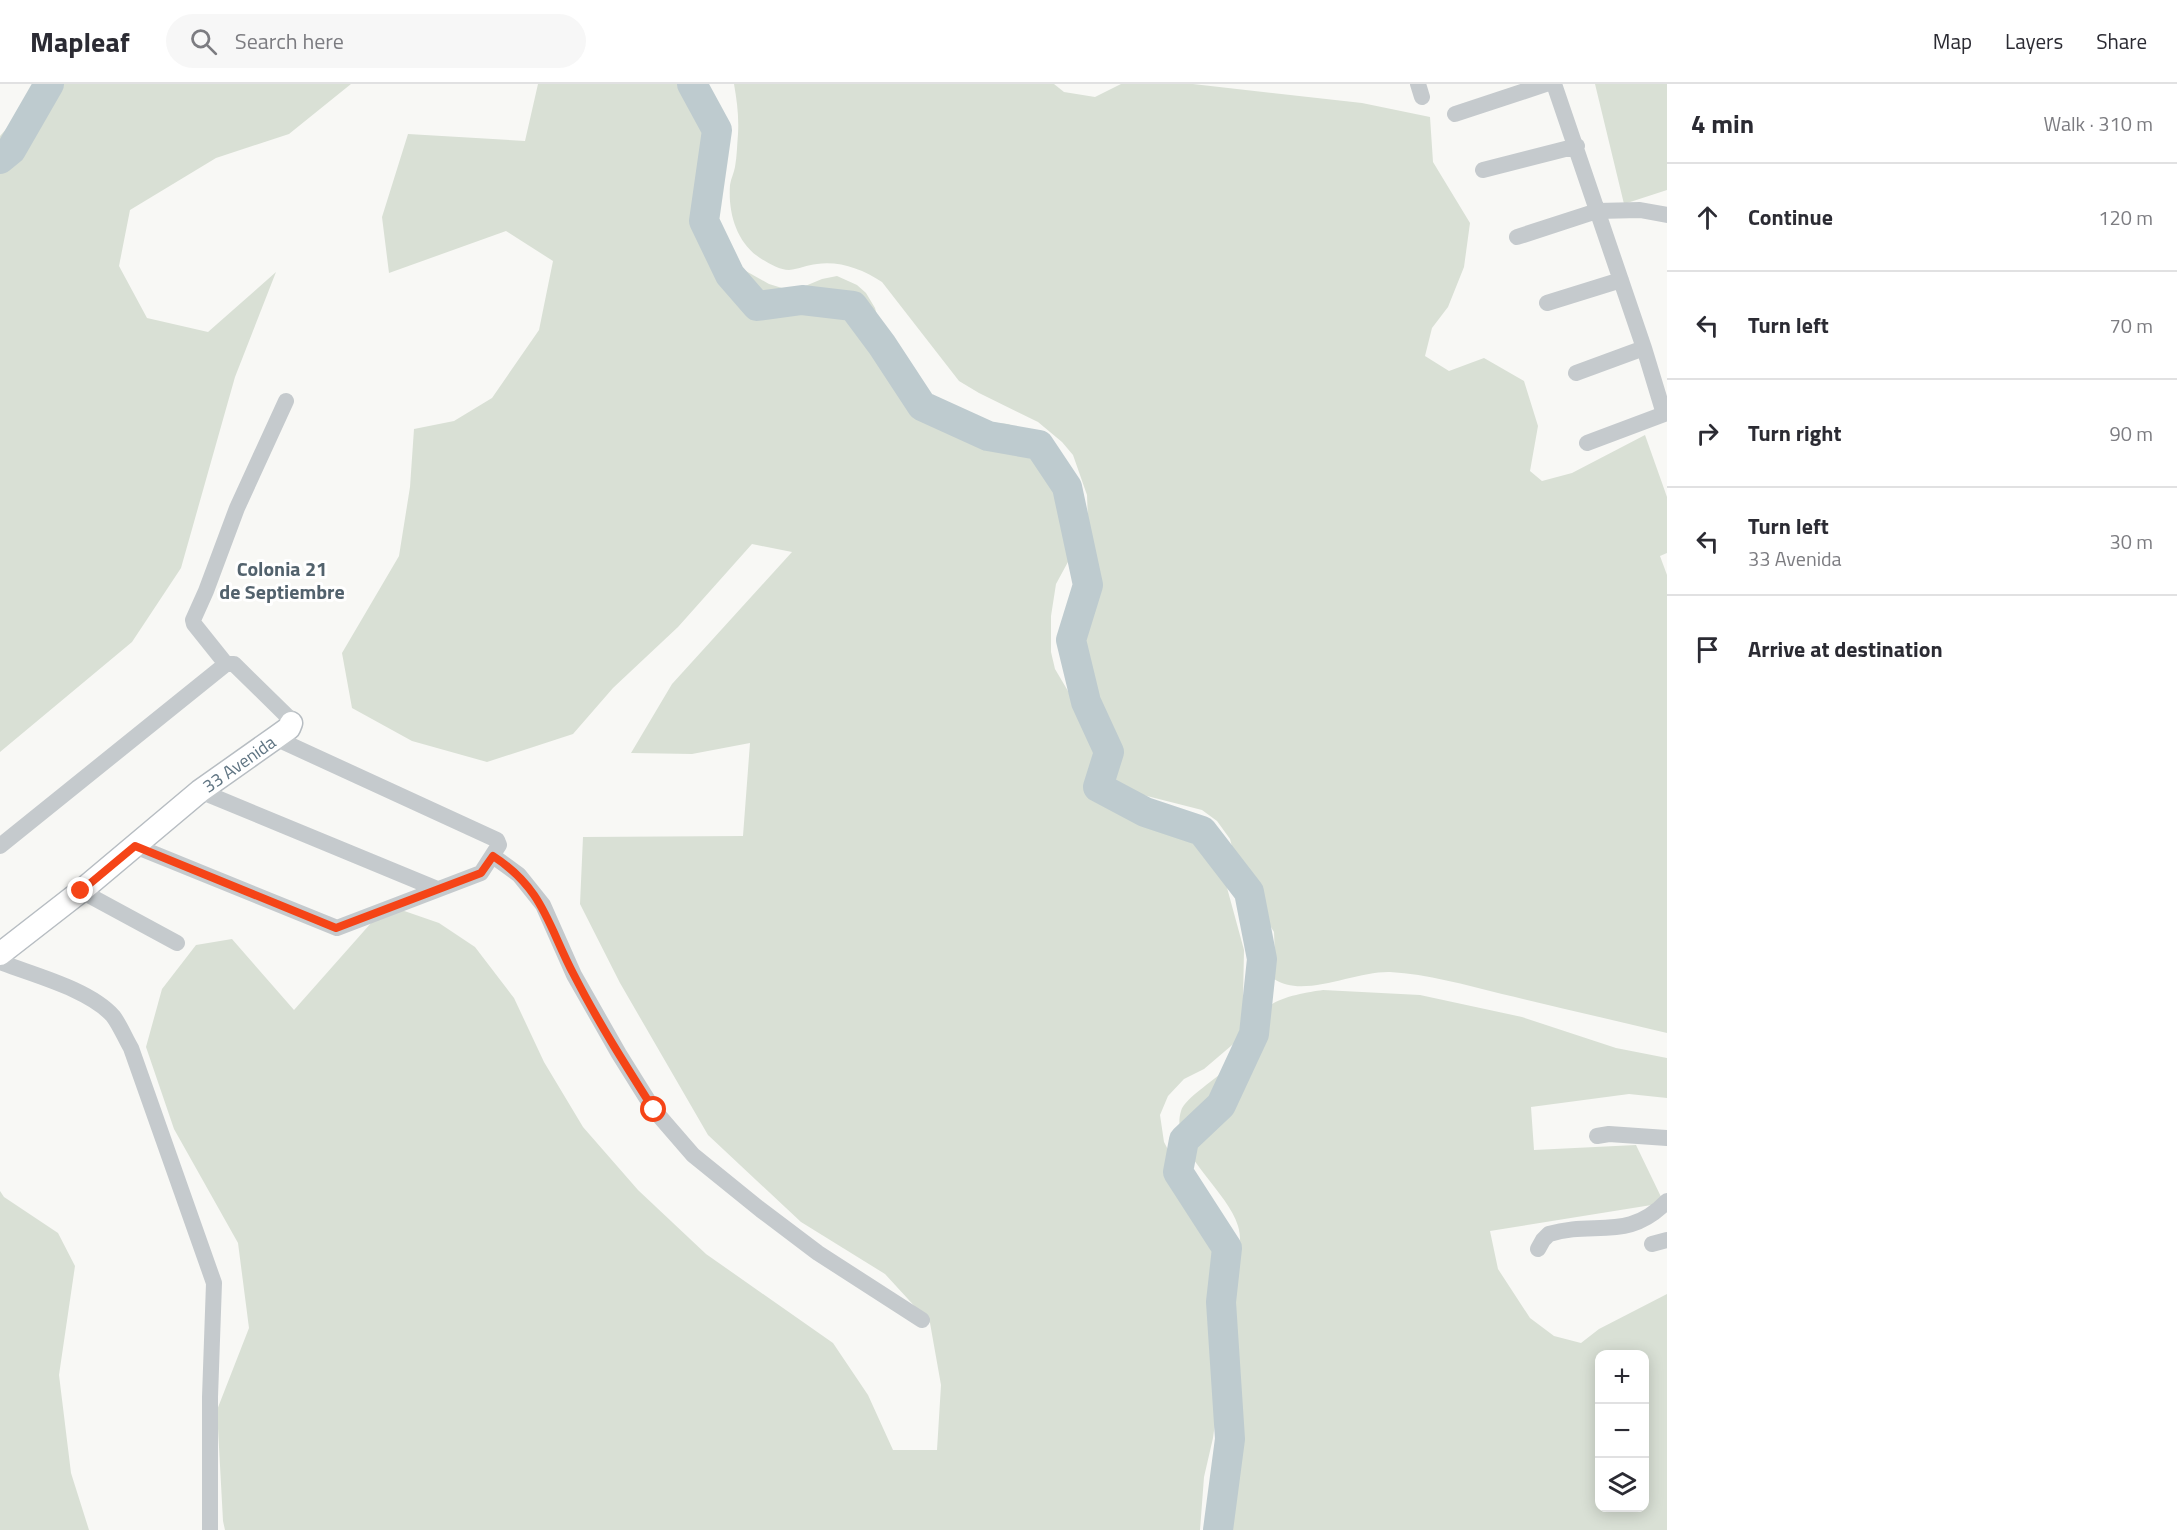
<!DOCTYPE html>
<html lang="en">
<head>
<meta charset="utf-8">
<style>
  :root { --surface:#fff; --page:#f7f7f7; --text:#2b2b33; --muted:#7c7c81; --line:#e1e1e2 }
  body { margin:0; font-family:"Titillium Web",sans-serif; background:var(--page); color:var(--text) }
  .controls { position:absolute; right:18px; bottom:18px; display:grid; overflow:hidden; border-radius:12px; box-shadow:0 3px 15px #0003 }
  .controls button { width:54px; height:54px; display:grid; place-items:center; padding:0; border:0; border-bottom:2px solid var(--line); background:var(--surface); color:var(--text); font:30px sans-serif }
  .stop { position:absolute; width:18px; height:18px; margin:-14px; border:4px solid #f54417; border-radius:50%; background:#fff }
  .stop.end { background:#f54417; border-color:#fff; box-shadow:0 2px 6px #0008 }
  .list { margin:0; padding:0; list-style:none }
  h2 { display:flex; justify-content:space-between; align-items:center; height:78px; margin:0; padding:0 24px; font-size:26px }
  h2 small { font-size:20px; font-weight:400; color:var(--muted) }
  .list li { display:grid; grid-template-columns:39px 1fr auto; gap:18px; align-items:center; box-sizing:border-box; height:108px; padding:0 24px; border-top:2px solid var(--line) }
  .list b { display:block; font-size:22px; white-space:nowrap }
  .list p { margin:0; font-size:20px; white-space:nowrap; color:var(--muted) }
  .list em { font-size:20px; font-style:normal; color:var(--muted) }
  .icon { flex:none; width:33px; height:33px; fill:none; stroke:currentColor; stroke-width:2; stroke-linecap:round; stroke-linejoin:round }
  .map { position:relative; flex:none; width:1667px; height:1446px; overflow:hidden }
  header { display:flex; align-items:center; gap:36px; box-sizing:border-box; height:84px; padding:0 30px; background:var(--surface); border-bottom:2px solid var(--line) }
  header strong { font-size:28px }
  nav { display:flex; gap:33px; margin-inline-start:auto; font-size:21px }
  .search { width:420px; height:54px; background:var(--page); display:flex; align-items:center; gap:15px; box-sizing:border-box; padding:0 21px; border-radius:33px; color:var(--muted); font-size:22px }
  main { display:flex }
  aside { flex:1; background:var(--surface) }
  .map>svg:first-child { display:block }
  .green { fill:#d9e0d5; fill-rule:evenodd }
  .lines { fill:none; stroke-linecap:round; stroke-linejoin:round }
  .river { stroke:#becbcf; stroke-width:30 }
  .secondary-casing { stroke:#b7bdc2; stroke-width:25 }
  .street { stroke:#c5cacd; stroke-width:16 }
  .secondary { stroke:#fff; stroke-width:22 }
  .route { stroke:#f54417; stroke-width:8 }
  .labels { text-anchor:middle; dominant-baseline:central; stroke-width:6; stroke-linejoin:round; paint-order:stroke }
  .street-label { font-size:18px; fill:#607583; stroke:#fff }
  .neighbourhood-label { font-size:20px; font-weight:bold; fill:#52626d; stroke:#fff }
</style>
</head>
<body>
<header>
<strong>Mapleaf</strong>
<div class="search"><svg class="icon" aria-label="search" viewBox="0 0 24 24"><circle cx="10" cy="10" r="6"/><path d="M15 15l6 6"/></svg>Search here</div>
<nav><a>Map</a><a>Layers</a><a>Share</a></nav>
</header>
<main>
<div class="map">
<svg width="1667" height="1446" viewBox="0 0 1667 1446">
  <rect width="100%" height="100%" fill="#f8f8f5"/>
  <path class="green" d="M46,0H351L289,50L216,74L130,126L119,182L147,234L208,248L276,188L235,293L181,484L132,558L0,668V52Z
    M538,0H701L708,21L710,40L696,101L699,127L703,147L718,167L737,182L769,200L782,204L798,205L822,195L837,192L857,201L866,209L875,224L891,282L901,305L929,323L953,332L979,337L1008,340L1023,346L1034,357L1053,371L1073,415L1077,446L1075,465L1056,500L1051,532V568L1055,585L1078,624L1091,654L1095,675L1093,696L1097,704L1109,712L1179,736L1193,745L1220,778L1244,866L1243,916L1246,939L1238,956L1204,985L1184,995L1168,1012L1160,1031L1164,1058L1178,1085L1212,1121L1222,1167L1217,1236V1325L1213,1354L1204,1393L1200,1446H225L223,1437L217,1326L249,1244L238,1159L174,1045L146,963L162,905L196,861L232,855L294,926L387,821L439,839L475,863L514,914L544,978L583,1043L638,1106L706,1170L833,1259L868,1311L893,1366H937L941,1301L930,1239L885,1190L801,1138L708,1051L620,899L580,820L583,753L743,752L750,659L692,670L631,669L672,600L792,468L752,460L678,543L613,604L573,650L487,678L412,657L352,624L342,569L399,472L410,403L414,345L454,337L492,314L539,246L553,177L506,147L389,189L382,133L408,50L525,57Z
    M734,0H1054L1064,8L1095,13L1121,0H1193L1362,19L1430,33L1433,78L1470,139L1464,183L1448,223L1432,244L1425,272L1449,287L1484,274L1524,297L1538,342L1530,387L1542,397L1572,389L1645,351L1667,413V469L1660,472L1667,491V949C1612,936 1557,923 1502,910C1465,901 1428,890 1390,888C1355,887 1303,915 1274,895L1275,874L1274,848L1248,806L1235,774L1230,755L1217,737L1202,726L1143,711L1124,705L1114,696L1115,662L1111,640L1070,572L1065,558L1069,526L1079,500L1089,463L1087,411L1073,371L1062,358L1038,338L979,309L959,297L882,198C862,185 840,177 817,180C807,181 799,185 789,186C780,186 768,179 760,174C736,158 728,128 730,101C731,94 734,89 735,83C737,72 737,61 738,50C739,33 737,17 734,0Z
    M1595,0H1667V106L1624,120Z
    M1323,906L1420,911L1522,933L1616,964L1667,974V1014L1629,1010L1531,1023L1534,1066L1636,1061L1664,1119L1490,1147L1498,1185L1530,1234L1554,1252L1581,1259L1599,1245L1667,1210V1446H1221C1234,1366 1231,1285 1234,1205C1235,1185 1244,1161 1238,1142C1227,1105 1169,1067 1181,1027C1185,1013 1219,994 1230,981C1241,967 1259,929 1271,921C1283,912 1309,908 1323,906ZM1600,1270H1644V1424H1600Z
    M0,1107L4,1113L58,1149L75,1182L59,1291L71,1389L89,1446H0Z"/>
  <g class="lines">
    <path class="river" d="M692,0L717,46L704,137L730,191L757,222L802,216L853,222L882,261L922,322L988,352L1039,361L1067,403L1088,501L1071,556L1086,618L1109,668L1098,703L1145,728L1202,747L1249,808L1262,875L1254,950L1221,1021L1184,1056L1178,1088L1227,1164L1221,1218L1230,1355L1218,1446
      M0,75L11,66L49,0"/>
    <g class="secondary-casing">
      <path id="secondary" d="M0,870L81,807L200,707L275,654L289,644L291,639"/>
    </g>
    <path class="street" d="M1418,0L1422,13
      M1554,0L1644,264L1664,330
      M1455,30L1546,0
      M1483,86L1577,62
      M1517,153L1597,127L1640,126L1667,131
      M1547,219L1621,196
      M1576,289L1644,264
      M1587,359L1667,329
      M226,580L194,540L193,536L206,507L237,424L286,317
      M200,707L437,805
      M0,762L226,580H234L288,633L291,639
      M135,762L337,844L481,789L499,761L497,756L275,654
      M493,772L519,791L543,821L574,891L619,970L654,1026L693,1071L761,1126L818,1169L922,1236
      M81,807L177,859
      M0,878C33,891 89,905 113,932C120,941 125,954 131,964L214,1199L210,1313V1446
      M1597,1052L1609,1050L1667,1054
      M1652,1160L1667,1156
      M1538,1165L1543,1156L1549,1150C1594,1136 1628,1158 1667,1117"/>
    <use href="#secondary" class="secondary"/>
  </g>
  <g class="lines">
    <path class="route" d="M81,807L135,762L336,844L481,789L493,772C544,805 548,842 574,891C598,938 626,982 654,1026"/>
  </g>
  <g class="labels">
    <g class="street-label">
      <text transform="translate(239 680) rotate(-35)">33 Avenida</text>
    </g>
    <g class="neighbourhood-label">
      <text x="282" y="484">Colonia 21<tspan x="282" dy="23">de Septiembre</tspan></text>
    </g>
  </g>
</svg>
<div class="controls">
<button>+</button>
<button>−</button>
<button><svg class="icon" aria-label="layers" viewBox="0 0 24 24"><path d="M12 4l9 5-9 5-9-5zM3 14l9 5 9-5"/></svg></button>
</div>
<div class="stop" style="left:654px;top:1026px"></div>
<div class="stop end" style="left:81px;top:807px"></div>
</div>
<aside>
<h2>4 min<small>Walk · 310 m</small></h2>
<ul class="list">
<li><svg class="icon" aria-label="ahead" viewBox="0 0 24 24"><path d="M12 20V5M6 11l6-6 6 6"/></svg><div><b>Continue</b></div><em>120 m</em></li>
<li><svg class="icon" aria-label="left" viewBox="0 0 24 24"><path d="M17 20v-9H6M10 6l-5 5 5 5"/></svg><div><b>Turn left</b></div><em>70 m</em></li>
<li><svg class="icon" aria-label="right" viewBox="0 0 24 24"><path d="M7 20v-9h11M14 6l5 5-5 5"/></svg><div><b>Turn right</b></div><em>90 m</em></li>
<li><svg class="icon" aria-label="left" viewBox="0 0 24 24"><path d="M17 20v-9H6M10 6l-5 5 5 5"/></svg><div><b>Turn left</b><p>33 Avenida</p></div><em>30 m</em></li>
<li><svg class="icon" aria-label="arrive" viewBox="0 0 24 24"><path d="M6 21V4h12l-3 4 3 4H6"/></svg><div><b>Arrive at destination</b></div></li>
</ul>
</aside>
</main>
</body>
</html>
